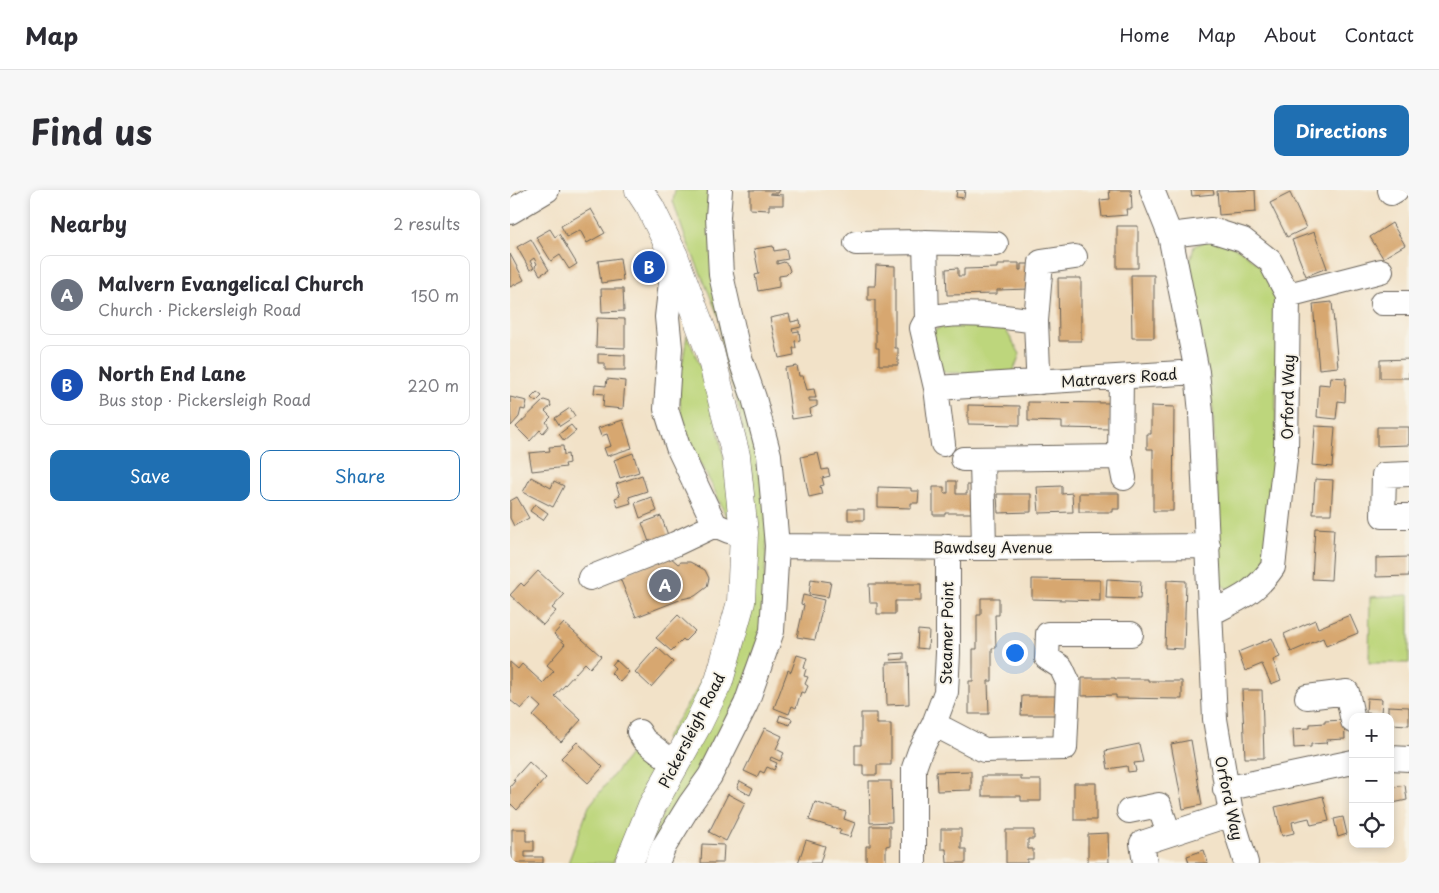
<!DOCTYPE html>
<html lang="en">
<head>
<meta charset="utf-8">
<style>
  :root { --surface:#fff; --page:#f7f7f7; --text:#2b2b33; --muted:#7c7c81; --line:#e1e1e2; --accent:#1f6fb2 }
  body { margin:0; font-family:"Playpen Sans",sans-serif; background:var(--page); color:var(--text) }
  .controls { position:absolute; right:15px; bottom:15px; display:grid; overflow:hidden; border-radius:10px; box-shadow:0 2px 8px #0003 }
  .controls button { width:45px; height:45px; display:grid; place-items:center; padding:0; border:0; border-bottom:1px solid var(--line); background:var(--surface); color:var(--text); font:25px sans-serif }
  .you { position:absolute; left:504px; top:462px; width:18px; height:18px; margin:-12px; border:4px solid #fff; border-radius:50%; background:#1a73e8; box-shadow:0 0 0 8px #1a73e833 }
  .badge { display:grid; place-items:center; width:32px; height:32px; border-radius:50%; background:var(--accent); color:#fff; font-size:16px; font-weight:700 }
  .pin { position:absolute; translate:-50% -50%; border:2px solid #fff; box-shadow:0 1px 5px #0006 }
  .list { margin:0; padding:0; list-style:none }
  h2 { display:flex; justify-content:space-between; align-items:center; height:65px; margin:0; padding:0 20px; font-size:21px }
  h2 small { font-size:16px; font-weight:400; color:var(--muted) }
  .list li { display:grid; grid-template-columns:32px 1fr auto; gap:15px; align-items:center; box-sizing:border-box; height:80px; margin:0 10px 10px; padding:0 10px; border:1px solid var(--line); border-radius:10px }
  .list b { display:block; font-size:19px; white-space:nowrap }
  .list p { margin:0; font-size:16px; white-space:nowrap; color:var(--muted) }
  .list em { font-size:16px; font-style:normal; color:var(--muted) }
  .actions { display:flex; gap:10px; padding:15px 20px }
  .actions a { flex:1; padding:11px 0; border:1px solid var(--accent); border-radius:10px; text-align:center; font-size:18px; color:var(--accent) }
  .actions .main { background:var(--accent); color:#fff }
  .icon { flex:none; width:28px; height:28px; fill:none; stroke:currentColor; stroke-width:2; stroke-linecap:round; stroke-linejoin:round }
  .map { position:relative; flex:none; width:899px; height:673px; overflow:hidden; border-radius:10px }
  header { display:flex; align-items:center; gap:30px; box-sizing:border-box; height:70px; padding:0 25px; background:var(--surface); border-bottom:1px solid var(--line) }
  header strong { font-size:24px }
  nav { display:flex; gap:28px; margin-inline-start:auto; font-size:18px }
  .intro { display:flex; align-items:center; justify-content:space-between; box-sizing:border-box; height:120px; padding:0 30px }
  h1 { margin:0; font-size:35px }
  .button { padding:12px 22px; border-radius:10px; background:var(--accent); color:#fff; font-size:18px; font-weight:700 }
  main { display:flex; gap:30px; padding:0 30px }
  aside { flex:1; background:var(--surface); border-radius:10px; box-shadow:0 2px 8px #0003 }
  .map>svg:first-child { display:block }
  .green { fill:#bdd67b; stroke:#6c794c }
  .building { fill:#d7a76f }
  .lines { fill:none; stroke-linecap:round; stroke-linejoin:round }
  .minor-casing { stroke:#676158; stroke-width:26 }
  .major-casing { stroke:#676158; stroke-width:29 }
  .minor { stroke:#fff; stroke-width:24 }
  .major { stroke:#fff; stroke-width:28 }
  .labels { text-anchor:middle; dominant-baseline:central; stroke-width:4; stroke-linejoin:round; paint-order:stroke }
  .street-label { font-size:15px; fill:#1c1c1c; stroke:#f7f3e8 }
</style>
</head>
<body>
<header>
<strong>Map</strong>
<nav><a>Home</a><a>Map</a><a>About</a><a>Contact</a></nav>
</header>
<div class="intro"><h1>Find us</h1><a class="button">Directions</a></div>
<main>
<aside>
<h2>Nearby<small>2 results</small></h2>
<ul class="list">
<li><span class="badge" style="background:#6b7280">A</span><div><b>Malvern Evangelical Church</b><p>Church · Pickersleigh Road</p></div><em>150 m</em></li>
<li><span class="badge" style="background:#1a4fb4">B</span><div><b>North End Lane</b><p>Bus stop · Pickersleigh Road</p></div><em>220 m</em></li>
</ul>
<div class="actions"><a class="main">Save</a><a>Share</a></div>
</aside>
<div class="map">
<svg width="899" height="673" viewBox="0 0 899 673">
  <rect width="100%" height="100%" fill="#f7f3e8"/>
  <filter id="ink" filterUnits="userSpaceOnUse"><feTurbulence type="fractalNoise" baseFrequency=".02" numOctaves="2"/><feDisplacementMap in="SourceGraphic" scale="10" xChannelSelector="R" yChannelSelector="G"/><feConvolveMatrix kernelMatrix="1 2 1 2 8 2 1 2 1" color-interpolation-filters="sRGB"/></filter>
  <filter id="wash" filterUnits="userSpaceOnUse"><feTurbulence type="fractalNoise" baseFrequency=".0096" numOctaves="4" result="noise"/><feDisplacementMap in="SourceGraphic" scale="20" xChannelSelector="R" yChannelSelector="G"/><feGaussianBlur stdDeviation="1.12" result="paint"/><feColorMatrix in="noise" values="0 0 0 0 0 0 0 0 0 0 0 0 0 0 0 0 0 1.4 0 .05"/><feComposite in="paint" operator="in"/></filter>
  <g filter="url(#wash)">
    <rect width="100%" height="100%" fill="#f2e2c8"/>
    <path class="green" d="M165,0H200L259,321L251,442L230,505L210,543L179,596L139,673H129L154,621L247,342L242,285L227,210L213,167L209,127L174,44L163,11Z
      M703,48L730,60L753,78L767,105L765,309L759,375L724,403L709,393L703,220L680,74L684,56Z
      M491,132L510,164L503,182L437,183L430,179L421,142L433,136Z
      M177,145L198,194L223,308L218,331L203,297L175,246L171,228L169,194Z
      M899,405V473H859L860,407Z
      M213,444L195,507L166,558L155,549L186,501Z
      M127,555L151,575L118,636L103,673H58L79,616Z"/>
    <g id="blocks">
      <path class="building" d="M240,0H270L268,3H260V4L273,5V15H259V20L240,19Z
        M447,0H455L454,8L446,7Z
        M599,0H621L622,19H616L617,25L592,27L590,10L600,9Z
        M681,0H703L704,4L682,6Z
        M745,0L746,22L709,25L707,1Z
        M780,3L796,38L777,47L760,13Z
        M81,19L95,43L77,53L70,40L57,47L51,36Z
        M882,33L895,55L873,68L860,47Z
        M607,36H628V78H607Z
        M40,39L45,47L49,44L67,74L59,79L50,65L41,71L26,47Z
        M804,42L817,78L796,86L782,50Z
        M21,49L39,80L30,85L25,76L27,74L24,68L20,71L24,78L20,80L7,57Z
        M263,56L264,61L276,59L278,69L267,71V74L274,72L278,75L280,81L276,85L269,86V97L248,101L245,85L249,84L244,59Z
        M0,64L14,90L0,97Z
        M110,68L113,90L91,93L88,71Z
        M494,73H509V80H511V74H520V99L487,100V104L437,105L436,79L448,78V86H454V79L487,78V75H494Z
        M366,75L385,76V158H388V175H369V158H366V141H365V110H358V96H365Z
        M621,85H644V148H622Z
        M548,88H571V151H549Z
        M91,99H113L114,121L92,122Z
        M822,112L828,177L809,179L803,114Z
        M279,124L281,132L290,130L291,137L282,139L283,142L289,141L290,150L285,151L286,158H283L284,165L269,168L260,128Z
        M87,128L115,129V158L86,157Z
        M88,164L115,165V180H95V173H88Z
        M899,169V188H870V170Z
        M287,176L289,186H293L297,200L304,199L306,208H299V211H307V216L300,219L301,226L282,229L275,178Z
        M821,187L836,188L835,212L828,211L826,229L807,227L809,194L820,195Z
        M97,189L115,191L113,219L93,217L94,204L84,203L85,195L96,196Z
        M27,202L32,206L26,212L21,208Z
        M0,207L17,211L15,220L11,219L9,227L1,236Z
        M34,210L40,212L41,216L35,221L41,227L36,232L39,236L33,243L30,240L20,251L6,237Z
        M518,212L600,213V239L552,238V232L518,231Z
        M458,215L510,216V235L458,234Z
        M641,216L664,217L663,321H643V259H637V244H641Z
        M60,218L65,226L50,236L45,228Z
        M113,230L122,258L97,266L94,258L101,256L97,244L91,246L88,238Z
        M61,235L66,241L54,251L49,244Z
        M805,236L825,237L822,277L802,275Z
        M867,237H899V255L867,256Z
        M53,256L54,265L58,264L59,273L55,274L56,277L22,281L19,263L40,261L39,257Z
        M123,263L129,282L110,288L104,270Z
        M308,263L312,280L318,279L320,286L312,288L314,295L310,296L312,304L299,307L291,267Z
        M132,285L137,301L119,307L121,313L108,317L105,308L110,306L106,294Z
        M21,287L41,298L44,291L54,296L43,317L13,302Z
        M805,289L823,290L821,324H803Z
        M438,291H446V304H457V295H463V323H435V325H423V297H434V303H438Z
        M552,296V304L562,303L563,322L529,323L527,297Z
        M368,297L401,298V301H409L408,313H401V318L368,317Z
        M569,303H609V319H603V322H569Z
        M487,304H521V322L488,323Z
        M7,307L19,328L4,336L0,328V311Z
        M141,307L147,321L130,328L125,313Z
        M25,314L38,323L33,330L20,321Z
        M338,319H354V330H338Z
        M151,326L158,345L139,352L132,333Z
        M805,338L824,339L821,390L802,389Z
        M159,366L168,374L171,372H180L195,380L199,388L197,397L185,406L172,409L126,427L109,386Z
        M899,367V386L866,387V368Z
        M28,381L54,405L42,418L46,421L33,435L0,405L11,393L14,396Z
        M301,389L321,392L318,407L299,404Z
        M522,389L590,390V411L522,409Z
        M597,389L631,391L630,409L596,408Z
        M657,390L676,391L674,459L655,458Z
        M359,394H411V411H385V424H367V413H360Z
        M293,405L314,410L305,450L287,447L294,415L291,414Z
        M471,408H489V425H485L486,458H482V491H478L479,524H459V491H463V459H467V425H471Z
        M168,425L185,441L175,451L173,449L161,461L146,448Z
        M840,425L848,443L816,456L813,448L781,462L774,444L805,430L808,438Z
        M54,433L91,466L80,478L75,473L45,506L71,530L51,552L23,526L31,517L21,508L11,519L0,510V472L8,479L12,474L33,493L44,481L37,475L55,454L44,444Z
        M408,440L419,441L418,459L407,458Z
        M762,448L770,467L763,470L771,490L761,494L752,474L735,481L728,462Z
        M147,457L163,472L141,497L125,482Z
        M394,463V469L381,470L380,464Z
        M287,465L297,468L294,478L296,479L294,486L298,487L295,494L298,496L295,503L291,502L286,518L282,516L279,524L264,518L278,480L281,482Z
        M106,470L119,482L110,492L101,483L105,478L102,475Z
        M398,472L399,514L377,515L376,473Z
        M572,488H605V489H638V491H672V509L606,508V505L572,506Z
        M732,500H752L754,568H735Z
        M512,506H546V525H511Z
        M857,508L872,509L871,524L856,523Z
        M878,516L899,517V535L880,534V527H878Z
        M351,523H367V534H381V575H367V585H353V575H345V555H351Z
        M270,525L282,529L280,535L268,531Z
        M834,530L835,549L816,550L817,553L801,554V557L784,558L783,539L800,538V534L815,533V531Z
        M255,538L272,546L266,559L274,563L270,571L261,567L260,570L267,573L264,580L257,577L254,583L250,581L247,587L234,581Z
        M681,550L692,615L673,619L661,554Z
        M67,552L93,577L78,593L51,568Z
        M629,554L633,572L624,573L626,581L618,582L617,576L598,579L595,561Z
        M19,572L36,588L7,620L1,614L0,616V597L5,591L3,590Z
        M461,581V600L427,601L426,582Z
        M472,586H511V590H531V611H511V606H472Z
        M230,591L243,598L240,605L227,598Z
        M359,591H381L382,632L360,633Z
        M564,593H586V630H564Z
        M895,595L897,610L883,613V617L880,624V598Z
        M218,604L235,613L216,651L199,642Z
        M813,606L819,631L801,635L799,628L782,632L784,643L772,646L765,617Z
        M305,612L336,622L334,629L345,633L340,647L329,644L331,640L299,630Z
        M833,627L837,644L828,647L824,629Z
        M360,636H380V655L376,656V673H356V656H360Z
        M2,639H16V651H24V661H15V667H33V673H2Z
        M431,639H451V659H456V673H437L436,659H431Z
        M496,640H524V649H518V659H523V669H517V673H496Z
        M598,643L599,673H578V644Z
        M296,650L315,656L310,673H288Z
        M192,654L214,655L213,673H191Z
        M694,660L698,673H679L677,666Z"/>
    </g>
  </g>
  <g filter="url(#ink)">
    <use href="#blocks" fill-opacity="0" stroke="#676158" stroke-width="1"/>
    <g class="lines">
      <g class="minor-casing">
        <path id="minor" d="M642,0L660,45L687,182L691,223L705,529L721,624L736,673
          M880,0L881,3L886,0
          M0,22L37,0
          M660,45L701,40L733,50L760,71L778,105L776,260L763,377C745,403 729,409 701,423
          M415,52L417,129
          M346,53L415,52L486,54
          M164,66L157,127L160,158L156,219L168,257L205,335L219,341L234,343
          M778,105L871,81
          M872,113H899
          M526,131L531,72L565,67
          M611,187L610,267L614,288
          M531,192L528,179L526,131C496,127 445,119 417,129L412,138L426,198C513,193 600,188 687,182
          M426,198L433,254
          M453,269L610,267
          M472,270L474,358
          M899,284L874,285L873,326H899
          M267,356L474,358L698,356
          M80,388L165,354L205,335
          M797,507L837,502L843,531
          M424,534L474,560L555,558L558,492L551,477L537,468L538,444H621
          M129,542L134,550L165,574
          M880,568L899,569
          M715,599L843,572
          M619,621L649,615L659,644
          M147,673L153,658L180,614L200,586L236,514L262,441L267,356L259,265L244,208L229,165L211,85L208,27L210,0
          M404,673V578L410,561L424,534L436,502L438,463V356
          M635,673L632,653L721,624"/>
      </g>
      <g class="major-casing">
        <path id="major" d="M119,673L142,616L188,534L209,491L231,412L234,343L226,266L200,162L164,66L140,17L129,0"/>
      </g>
      <use href="#minor" class="minor"/>
      <use href="#major" class="major"/>
    </g>
  </g>
  <g class="labels">
    <g class="street-label">
      <text transform="translate(609 187) rotate(-4)">Matravers Road</text>
      <text transform="translate(777 207) rotate(-89)">Orford Way</text>
      <text x="483" y="356">Bawdsey Avenue</text>
      <text transform="translate(436 443) rotate(-89)">Steamer Point</text>
      <text transform="translate(181 540) rotate(-63)">Pickersleigh Road</text>
      <text transform="translate(720 608) rotate(78)">Orford Way</text>
    </g>
  </g>
</svg>
<div class="controls">
<button>+</button>
<button>−</button>
<button><svg class="icon" aria-label="locate" viewBox="0 0 24 24"><circle cx="12" cy="12" r="6"/><path d="M12 2v4M12 18v4M2 12h4M18 12h4"/></svg></button>
</div>
<div class="you"></div>
<div class="pin badge" style="left:155px;top:395px;background:#6b7280">A</div>
<div class="pin badge" style="left:139px;top:77px;background:#1a4fb4">B</div>
</div>
</main>
</body>
</html>
